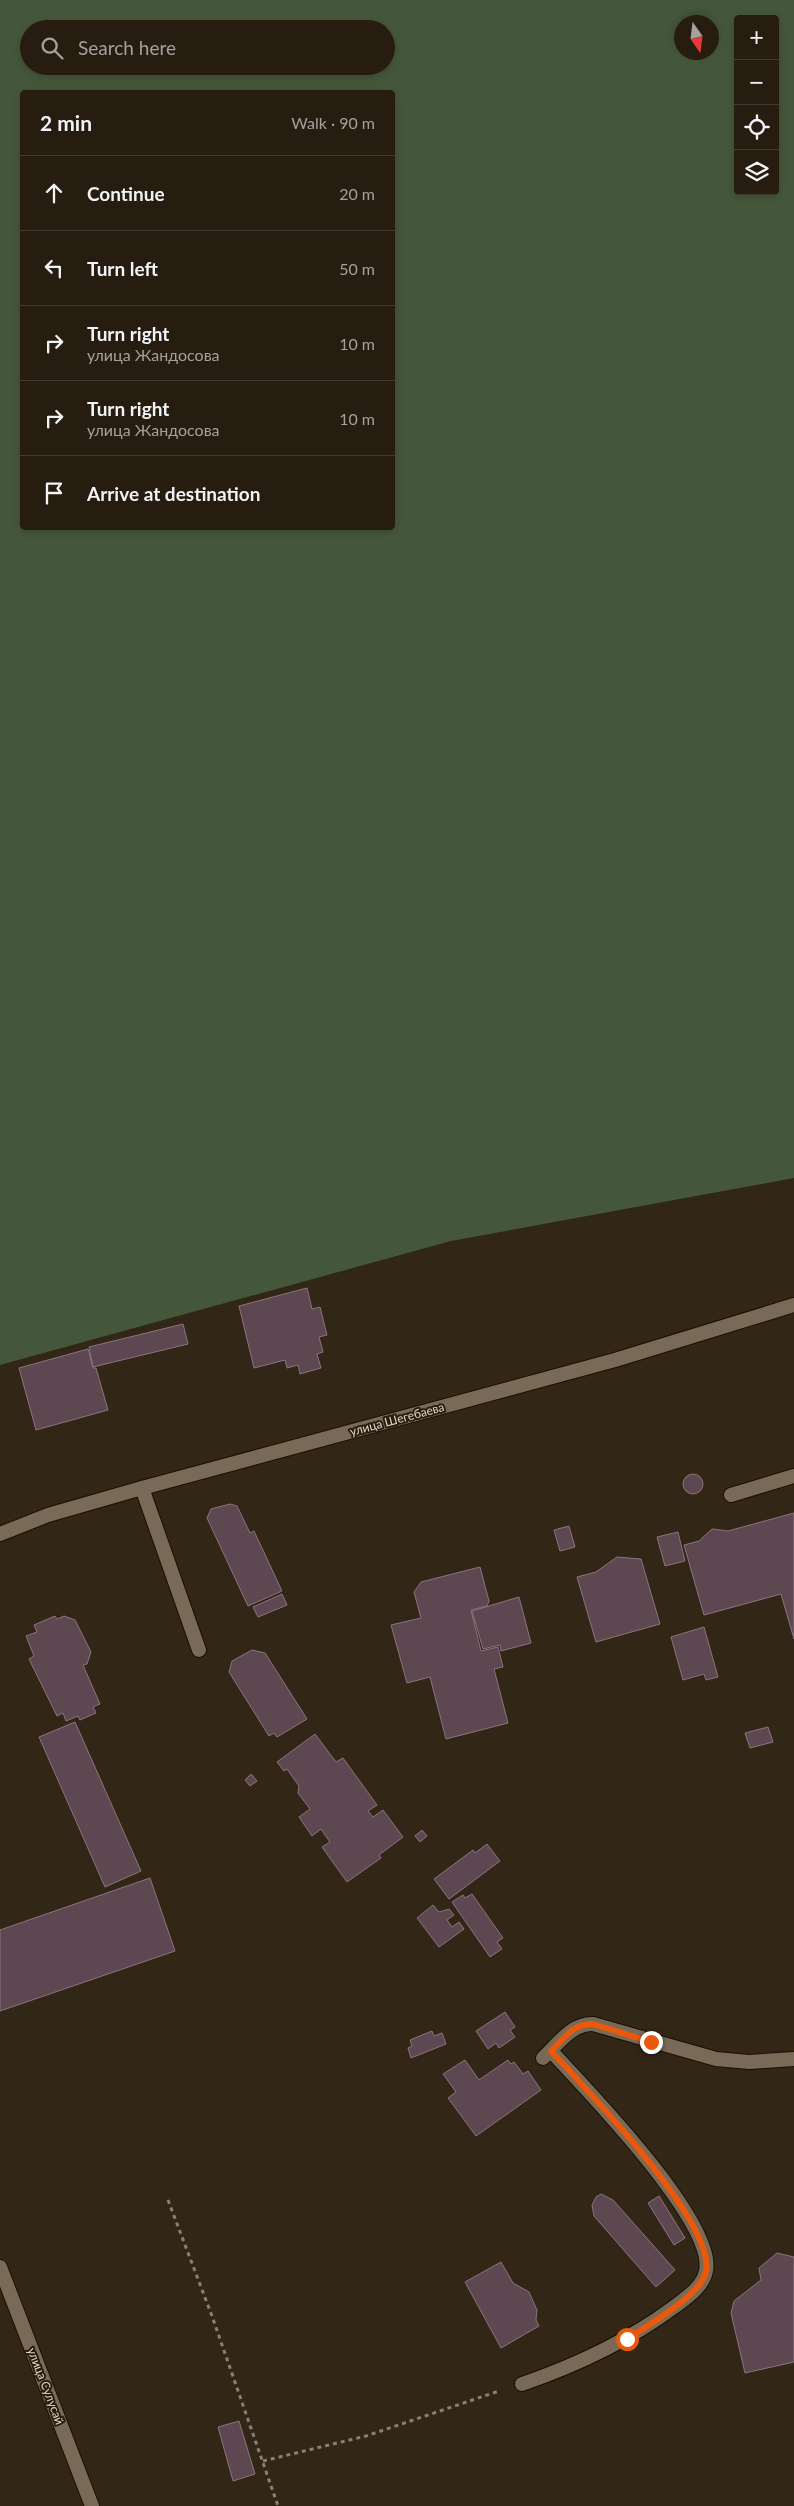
<!DOCTYPE html>
<html lang="en">
<head>
<meta charset="utf-8">
<style>
  :root { --surface:#261c10; --page:#32291e; --text:#f1f3f6; --muted:#a4a19f; --line:#423a30 }
  body { margin:0; font-family:Lato,sans-serif; background:var(--page); color:var(--text) }
  .controls { position:absolute; right:15px; top:15px; display:grid; overflow:hidden; border-radius:5px; box-shadow:0 2px 8px #0003 }
  .controls button { width:45px; height:45px; display:grid; place-items:center; padding:0; border:0; border-bottom:1px solid var(--line); background:var(--surface); color:var(--text); font:25px sans-serif }
  .compass { position:absolute; left:674px; top:15px; width:45px; height:45px; border-radius:50%; background:var(--surface); box-shadow:0 2px 8px #0003; rotate:166deg }
  .stop { position:absolute; width:15px; height:15px; margin:-11px; border:4px solid #ea580c; border-radius:50%; background:#fff }
  .stop.end { background:#ea580c; border-color:#fff; box-shadow:0 1px 5px #0008 }
  .list { margin:0; padding:0; list-style:none }
  h2 { display:flex; justify-content:space-between; align-items:center; height:65px; margin:0; padding:0 20px; font-size:21px }
  h2 small { font-size:16px; font-weight:400; color:var(--muted) }
  .list li { display:grid; grid-template-columns:32px 1fr auto; gap:15px; align-items:center; box-sizing:border-box; height:75px; padding:0 20px; border-top:1px solid var(--line) }
  .list b { display:block; font-size:19px; white-space:nowrap }
  .list p { margin:0; font-size:16px; white-space:nowrap; color:var(--muted) }
  .list em { font-size:16px; font-style:normal; color:var(--muted) }
  .icon { flex:none; width:28px; height:28px; fill:none; stroke:currentColor; stroke-width:2; stroke-linecap:round; stroke-linejoin:round }
  .map { position:relative; flex:none; width:794px; height:2506px; overflow:hidden }
  .search { position:absolute; background:var(--surface); box-shadow:0 2px 8px #0003; left:20px; top:20px; width:375px; height:55px; display:flex; align-items:center; gap:12px; box-sizing:border-box; padding:0 18px; border-radius:28px; color:var(--muted); font-size:19px }
  .panel { position:absolute; background:var(--surface); box-shadow:0 2px 8px #0003; left:20px; top:90px; width:375px; height:440px; border-radius:5px }
  .map>svg:first-child { display:block }
  .green { fill:#45573b; fill-rule:evenodd }
  .building { fill:#5d4751; stroke:#8c747f }
  .lines { fill:none; stroke-linecap:round; stroke-linejoin:round }
  .minor-casing { stroke:#1a0f02; stroke-width:16 }
  .secondary-casing { stroke:#1a0f02; stroke-width:16 }
  .path { stroke:#8a8073; stroke-width:3; stroke-dasharray:4 4; stroke-linecap:butt }
  .minor { stroke:#796a58; stroke-width:14 }
  .secondary { stroke:#796a58; stroke-width:14 }
  .route { stroke:#ea580c; stroke-width:6 }
  .labels { text-anchor:middle; dominant-baseline:central; stroke-width:4; stroke-linejoin:round; paint-order:stroke }
  .street-label { font-size:12px; fill:#e0d8ce; stroke:#281d0c }
</style>
</head>
<body>
<div class="map">
<svg width="794" height="2506" viewBox="0 0 794 2506">
  <rect width="100%" height="100%" fill="#322616"/>
  <path class="green" d="M0,0H794V1178L451,1241L0,1365ZM738,19H775V191H738ZM682,22H712V52H682ZM29,29H386V66H29ZM22,92H392V528H22Z"/>
  <path class="building" d="M307,1288L312,1309L320,1307L327,1335L319,1337L323,1352L317,1354L321,1368L300,1374L298,1365L287,1368L285,1360L254,1368L239,1306Z
    M183,1324L188,1344L93,1367L89,1347Z
    M88,1349L93,1368H96L108,1410L36,1430L19,1368Z
    M683 1484a10 10 0 1 1 20 0a10 10 0 1 1-20 0Z
    M230,1504L237,1506L250,1533L254,1531L282,1591L248,1606L207,1518L211,1509Z
    M794,1513V1639L781,1594L704,1615L684,1545L699,1541L712,1529L728,1531Z
    M569,1526L575,1547L560,1551L554,1530Z
    M678,1532L685,1561L665,1566L657,1537Z
    M617,1557L641,1559L660,1624L596,1642L577,1577L596,1572Z
    M480,1567L489,1601L487,1606L471,1610L481,1651L498,1647L503,1667L494,1669L508,1723L446,1739L430,1677L407,1683L391,1625L421,1618L414,1592L421,1582Z
    M282,1594L287,1605L258,1617L253,1607Z
    M519,1597L531,1643L501,1651L500,1645L483,1649L472,1611Z
    M55,1616L57,1619L64,1616L75,1620L91,1652L87,1664L83,1665L100,1704L93,1707L96,1713L80,1720L78,1716L66,1721L63,1713L57,1716L29,1659L34,1656L26,1636L37,1632L34,1625Z
    M704,1627L718,1677L706,1680L704,1674L683,1680L671,1637Z
    M252,1650L265,1653L307,1719L277,1737L274,1733L269,1736L229,1672L232,1661Z
    M75,1722L141,1871L105,1887L39,1737Z
    M768,1727L773,1742L750,1748L745,1733Z
    M315,1734L336,1762L343,1758L377,1805L368,1811L373,1817L383,1810L403,1837L379,1855L381,1858L347,1882L322,1847L330,1842L321,1829L312,1836L299,1817L310,1809L298,1793L299,1786L287,1769L284,1771L277,1762Z
    M251,1774L257,1781L250,1786L245,1780Z
    M422,1830L427,1836L420,1842L415,1836Z
    M487,1844L500,1861L449,1899L434,1879L473,1850L475,1853Z
    M150,1878L175,1951L0,2011V1930Z
    M472,1894L503,1938L497,1942L502,1949L490,1957L452,1902L463,1895L465,1898Z
    M433,1905L439,1912L449,1909L454,1915L447,1920L452,1927L459,1922L464,1929L439,1947L417,1918Z
    M505,2012L515,2027L510,2030L515,2037L499,2048L496,2043L488,2049L476,2031Z
    M432,2031L434,2036L442,2033L446,2044L411,2058L408,2048L412,2046L410,2040Z
    M465,2060L479,2080L508,2060L511,2064L514,2062L523,2074L528,2071L541,2090L476,2136L448,2098L456,2092L443,2074Z
    M601,2194L613,2200L675,2270L656,2287L594,2216L592,2205L596,2197Z
    M659,2196L685,2238L674,2245L648,2203Z
    M777,2253L794,2257V2362L745,2373L731,2313L734,2301L761,2280L759,2268Z
    M501,2262L513,2283L529,2292L537,2310L536,2320L539,2326L501,2348L465,2282Z
    M239,2421L255,2474L233,2481L218,2427Z"/>
  <g class="lines">
    <g class="minor-casing">
      <path id="minor" d="M142,1488L199,1650
        M731,1495L794,1476
        M543,2058C558,2044 572,2023 593,2024L716,2059L749,2062L794,2059
        M522,2384C577,2365 627,2342 674,2307C686,2298 703,2287 706,2271C716,2222 585,2088 551,2051"/>
    </g>
    <g class="secondary-casing">
      <path id="secondary" d="M0,1534L48,1515L142,1488L615,1360L794,1305
        M0,2267L92,2506"/>
    </g>
    <path class="path" d="M168,2200L212,2316L278,2506
      M263,2461L366,2436L499,2391"/>
    <use href="#minor" class="minor"/>
    <use href="#secondary" class="secondary"/>
  </g>
  <g class="lines">
    <path class="route" d="M627,2339C648,2325 702,2295 706,2271C715,2222 585,2088 551,2051C564,2038 574,2023 593,2024L651,2042"/>
  </g>
  <g class="labels">
    <g class="street-label">
      <text transform="translate(397 1419) rotate(-15)">улица Шегебаева</text>
      <text transform="translate(46 2386) rotate(69)">улица Сулусай</text>
    </g>
  </g>
</svg>
<div class="controls">
<button>+</button>
<button>−</button>
<button><svg class="icon" aria-label="locate" viewBox="0 0 24 24"><circle cx="12" cy="12" r="6"/><path d="M12 2v4M12 18v4M2 12h4M18 12h4"/></svg></button>
<button><svg class="icon" aria-label="layers" viewBox="0 0 24 24"><path d="M12 4l9 5-9 5-9-5zM3 14l9 5 9-5"/></svg></button>
</div>
<svg class="compass" viewBox="-18 -18 36 36"><path d="M0-13l5 13h-10z" fill="#e53935"/><path d="M0 13l5-13h-10z" fill="#a4a19f"/></svg>
<div class="stop" style="left:627px;top:2339px"></div>
<div class="stop end" style="left:651px;top:2042px"></div>
<div class="search"><svg class="icon" aria-label="search" viewBox="0 0 24 24"><circle cx="10" cy="10" r="6"/><path d="M15 15l6 6"/></svg>Search here</div>
<section class="panel">
<h2>2 min<small>Walk · 90 m</small></h2>
<ul class="list">
<li><svg class="icon" aria-label="ahead" viewBox="0 0 24 24"><path d="M12 20V5M6 11l6-6 6 6"/></svg><div><b>Continue</b></div><em>20 m</em></li>
<li><svg class="icon" aria-label="left" viewBox="0 0 24 24"><path d="M17 20v-9H6M10 6l-5 5 5 5"/></svg><div><b>Turn left</b></div><em>50 m</em></li>
<li><svg class="icon" aria-label="right" viewBox="0 0 24 24"><path d="M7 20v-9h11M14 6l5 5-5 5"/></svg><div><b>Turn right</b><p>улица Жандосова</p></div><em>10 m</em></li>
<li><svg class="icon" aria-label="right" viewBox="0 0 24 24"><path d="M7 20v-9h11M14 6l5 5-5 5"/></svg><div><b>Turn right</b><p>улица Жандосова</p></div><em>10 m</em></li>
<li><svg class="icon" aria-label="arrive" viewBox="0 0 24 24"><path d="M6 21V4h12l-3 4 3 4H6"/></svg><div><b>Arrive at destination</b></div></li>
</ul>
</section>
</div>
</body>
</html>
